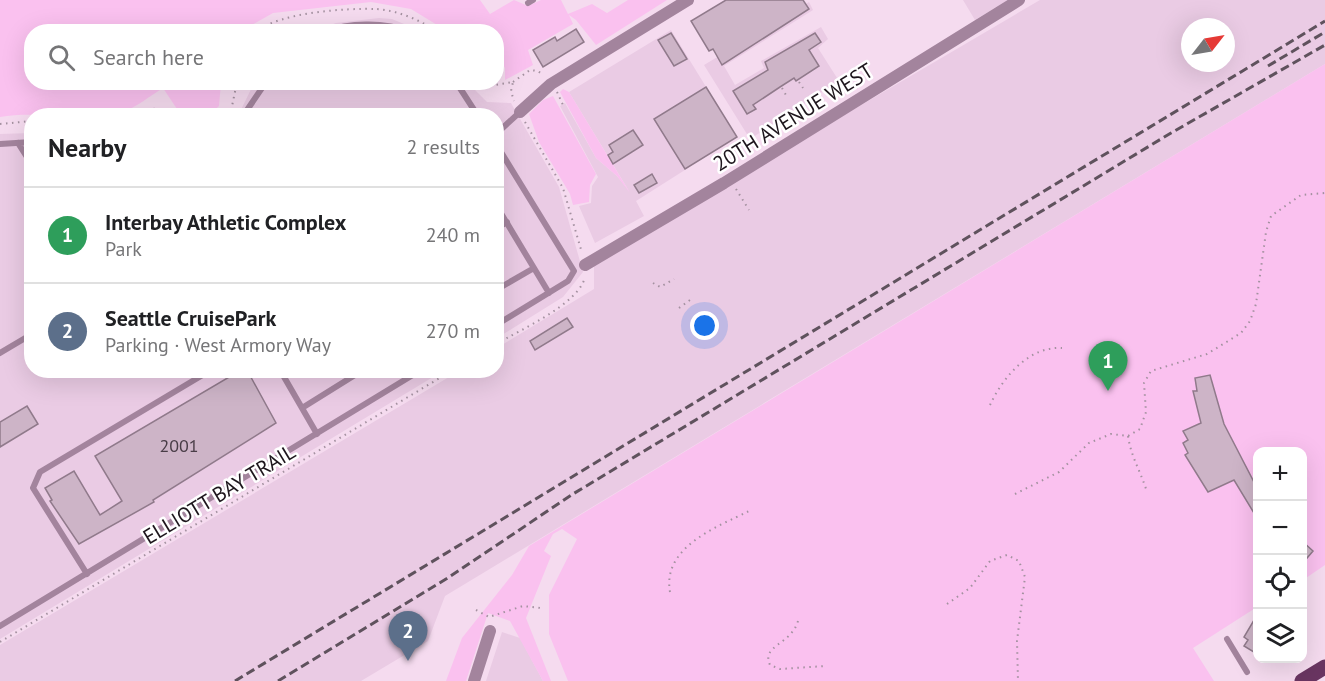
<!DOCTYPE html>
<html lang="en">
<head>
<meta charset="utf-8">
<style>
  :root { --surface:#fff; --page:#f6f6f6; --text:#202124; --muted:#757577; --line:#e0e0e0; --accent:#111827 }
  body { margin:0; font-family:"PT Sans",sans-serif; background:var(--page); color:var(--text) }
  .controls { position:absolute; right:18px; bottom:18px; display:grid; overflow:hidden; border-radius:12px; box-shadow:0 6px 24px #0002 }
  .controls button { width:54px; height:54px; display:grid; place-items:center; padding:0; border:0; border-bottom:2px solid var(--line); background:var(--surface); color:var(--text); font:30px sans-serif }
  .compass { position:absolute; left:1181px; top:18px; width:54px; height:54px; border-radius:50%; background:var(--surface); box-shadow:0 6px 24px #0002; rotate:59deg }
  .you { position:absolute; left:705px; top:326px; width:21px; height:21px; margin:-15px; border:4px solid #fff; border-radius:50%; background:#1a73e8; box-shadow:0 0 0 9px #1a73e833 }
  .badge { display:grid; place-items:center; width:39px; height:39px; border-radius:50%; background:var(--accent); color:#fff; font-size:20px; font-weight:700 }
  .pin { position:absolute; translate:-50% -50px; filter:drop-shadow(0 2px 3px #0008) }
  .pin::after { content:''; position:absolute; top:32px; width:21px; height:18px; background:inherit; clip-path:polygon(0 0,100% 0,50% 100%) }
  .list { margin:0; padding:0; list-style:none }
  h2 { display:flex; justify-content:space-between; align-items:center; height:78px; margin:0; padding:0 24px; font-size:26px }
  h2 small { font-size:20px; font-weight:400; color:var(--muted) }
  .list li { display:grid; grid-template-columns:39px 1fr auto; gap:18px; align-items:center; box-sizing:border-box; height:96px; padding:0 24px; border-top:2px solid var(--line) }
  .list b { display:block; font-size:22px; white-space:nowrap }
  .list p { margin:0; font-size:20px; white-space:nowrap; color:var(--muted) }
  .list em { font-size:20px; font-style:normal; color:var(--muted) }
  .icon { flex:none; width:33px; height:33px; fill:none; stroke:currentColor; stroke-width:2; stroke-linecap:round; stroke-linejoin:round }
  .map { position:relative; flex:none; width:1325px; height:681px; overflow:hidden }
  .search { position:absolute; background:var(--surface); box-shadow:0 6px 24px #0002; left:24px; top:24px; width:480px; height:66px; display:flex; align-items:center; gap:15px; box-sizing:border-box; padding:0 21px; border-radius:24px; color:var(--muted); font-size:22px }
  .panel { position:absolute; background:var(--surface); box-shadow:0 6px 24px #0002; left:24px; top:108px; width:480px; height:270px; border-radius:24px }
  .map>svg:first-child { display:block }
  .built { fill:#eacbe4; fill-rule:evenodd }
  .green { fill:#fac1ef }
  .building { fill:#cdb4c7; stroke:#907a8b; stroke-width:1.5 }
  .lines { fill:none; stroke-linecap:round; stroke-linejoin:round }
  .path { stroke:#a491a0; stroke-width:2; stroke-dasharray:1.5 4.5; stroke-linecap:butt }
  .service { stroke:#a3849d; stroke-width:6 }
  .minor { stroke:#a3849d; stroke-width:12 }
  .primary { stroke:#693561; stroke-width:15 }
  .rail { stroke:#5f525d; stroke-width:3; stroke-dasharray:9 4.5; stroke-linecap:butt }
  .labels { text-anchor:middle; dominant-baseline:central; stroke-width:5; stroke-linejoin:round; paint-order:stroke }
  .number-label { font-size:18px; fill:#493d47 }
  .street-label { font-size:21px; fill:#1d151c; stroke:#fff }
</style>
</head>
<body>
<div class="map">
<svg width="1325" height="681" viewBox="0 0 1325 681">
  <rect width="100%" height="100%" fill="#f5dbef"/>
  <path class="built" d="M963,0H1008L975,20Z
    M1040,0H1325V64L445,596L428,641L361,681H0V645L459,371L496,370L497,348L594,289V262ZM1190,27H1226V63H1190Z
    M809,2L813,10L724,66L735,85L764,68L761,61L821,27L828,39L818,48L839,81L750,139L704,65Z
    M379,18L392,19L421,31L311,32L336,23Z
    M671,30L737,137L636,201L644,216L595,243L579,206L591,203L592,186L598,177L560,106L565,103L596,158L617,176L629,191L569,92Z
    M254,83H468L487,102L511,103L559,187L583,272L563,297L497,338L496,116H238Z
    M31,133L32,370L443,371L0,639V134Z
    M502,632L520,638L543,681H486Z"/>
  <path class="green" d="M0,0H480L490,14L514,0L528,6L541,0H561L568,14L592,4L607,13L628,0H667L596,45L576,20L569,15L573,24L528,50L533,65L505,80V68L499,58L497,59L496,32L447,31L411,9L371,2L273,13L241,31L32,32V82L221,83L219,106L209,115H181L163,88C151,95 136,108 122,112C87,123 39,110 0,117Z
    M1325,64V565L1303,580L1302,452H1258L1257,607L1193,648L1214,681H568L549,634V595L577,539L562,529L553,534L544,551L551,556L526,618L551,681H543L510,621L488,613L466,681H446L462,638L512,575L529,546Z
    M563,89L569,92L630,193L617,176L596,158L560,92Z
    M553,96L596,174L590,185L589,202L573,205L570,194L539,142L529,114L543,100Z"/>
  <path class="building" d="M726,0H803L809,9L722,65L713,49L709,51L691,21Z
    M576,29L584,42L543,67L533,50L555,37L557,41Z
    M671,33L687,59L674,66L658,40Z
    M815,33L821,42L809,50L819,66L796,81L794,78L780,87L753,105L756,109L747,114L733,91L768,70L765,62Z
    M706,87L737,137L685,169L654,119Z
    M633,130L643,145L613,164L608,155L613,152L609,145Z
    M652,174L657,183L639,193L634,185Z
    M567,318L573,327L535,350L530,341Z
    M241,370H247L276,423L153,500L154,502L79,544L50,501L52,500L45,488L74,471L100,515L122,501L95,456Z
    M1210,375L1224,424L1257,488V518L1234,480L1208,492L1185,455L1188,453L1183,443L1188,440L1183,431L1201,423L1193,391H1197L1195,378Z
    M27,406L38,424L0,447V422Z
    M1302,541L1313,551L1302,564Z
    M1257,615V654L1244,646L1248,640L1244,637Z"/>
  <g class="lines">
    <path class="path" d="M255,32C281,12 346,8 377,9C399,11 420,20 438,32
      M485,82L495,85L513,82L511,91L514,101
      M513,82L530,70L538,71L543,75
      M799,82L803,88
      M782,88L787,97
      M557,92L563,105
      M131,116C145,108 159,105 172,116
      M230,116L237,82
      M525,122L563,188L582,253
      M0,124L32,121
      M736,189L749,210
      M653,283L660,287L674,279
      M679,308L690,300
      M496,344C520,330 579,304 585,277
      M990,405C1003,377 1029,346 1062,348
      M1128,436C1131,457 1141,472 1147,492
      M1015,494L1059,472L1089,443L1111,434L1128,436L1140,429L1146,412L1144,383L1151,371L1207,354L1241,333L1250,321L1256,304L1266,232L1271,216L1301,195L1325,193
      M670,592C662,547 717,527 749,511
      M947,604L970,588L990,561L1007,555L1019,561L1025,577L1017,641L1018,681
      M476,610L489,617L523,606L541,608
      M798,621C791,645 761,645 770,665L780,669L825,666
      M0,642L453,370"/>
    <path class="service" d="M528,3L533,0
      M325,32C351,21 386,23 412,32
      M456,82L478,116
      M243,116L266,82
      M496,134L520,112
      M18,143L32,165
      M0,144L32,142
      M496,144L574,271L568,281L496,325
      M496,205L549,293
      M496,229L507,222
      M496,290L534,268
      M0,353L32,334
      M280,370L317,434
      M302,408L363,370
      M87,574L33,488L40,472L211,370
      M0,626L421,370
      M1227,639L1247,672"/>
    <path class="minor" d="M520,112L551,84L688,0
      M585,265L724,183L1019,0
      M474,681L490,631"/>
    <path class="primary" d="M1302,681L1325,667"/>
    <path class="rail" d="M1268,66L1325,32
      M235,681L1325,21
      M278,681L446,579L573,494L1171,133L1325,45"/>
  </g>
  <g class="labels">
    <g class="number-label">
      <text x="179" y="445">2001</text>
    </g>
    <g class="street-label">
      <text transform="translate(793 117) rotate(-32)">20TH AVENUE WEST</text>
      <text transform="translate(219 494) rotate(-31)">ELLIOTT BAY TRAIL</text>
    </g>
  </g>
</svg>
<div class="controls">
<button>+</button>
<button>−</button>
<button><svg class="icon" aria-label="locate" viewBox="0 0 24 24"><circle cx="12" cy="12" r="6"/><path d="M12 2v4M12 18v4M2 12h4M18 12h4"/></svg></button>
<button><svg class="icon" aria-label="layers" viewBox="0 0 24 24"><path d="M12 4l9 5-9 5-9-5zM3 14l9 5 9-5"/></svg></button>
</div>
<svg class="compass" viewBox="-18 -18 36 36"><path d="M0-13l5 13h-10z" fill="#e53935"/><path d="M0 13l5-13h-10z" fill="#757577"/></svg>
<div class="you"></div>
<div class="pin badge" style="left:1108px;top:391px;background:#2e9e5b">1</div>
<div class="pin badge" style="left:408px;top:661px;background:#5c6f8a">2</div>
<div class="search"><svg class="icon" aria-label="search" viewBox="0 0 24 24"><circle cx="10" cy="10" r="6"/><path d="M15 15l6 6"/></svg>Search here</div>
<section class="panel">
<h2>Nearby<small>2 results</small></h2>
<ul class="list">
<li><span class="badge" style="background:#2e9e5b">1</span><div><b>Interbay Athletic Complex</b><p>Park</p></div><em>240 m</em></li>
<li><span class="badge" style="background:#5c6f8a">2</span><div><b>Seattle CruisePark</b><p>Parking · West Armory Way</p></div><em>270 m</em></li>
</ul>
</section>
</div>
</body>
</html>
